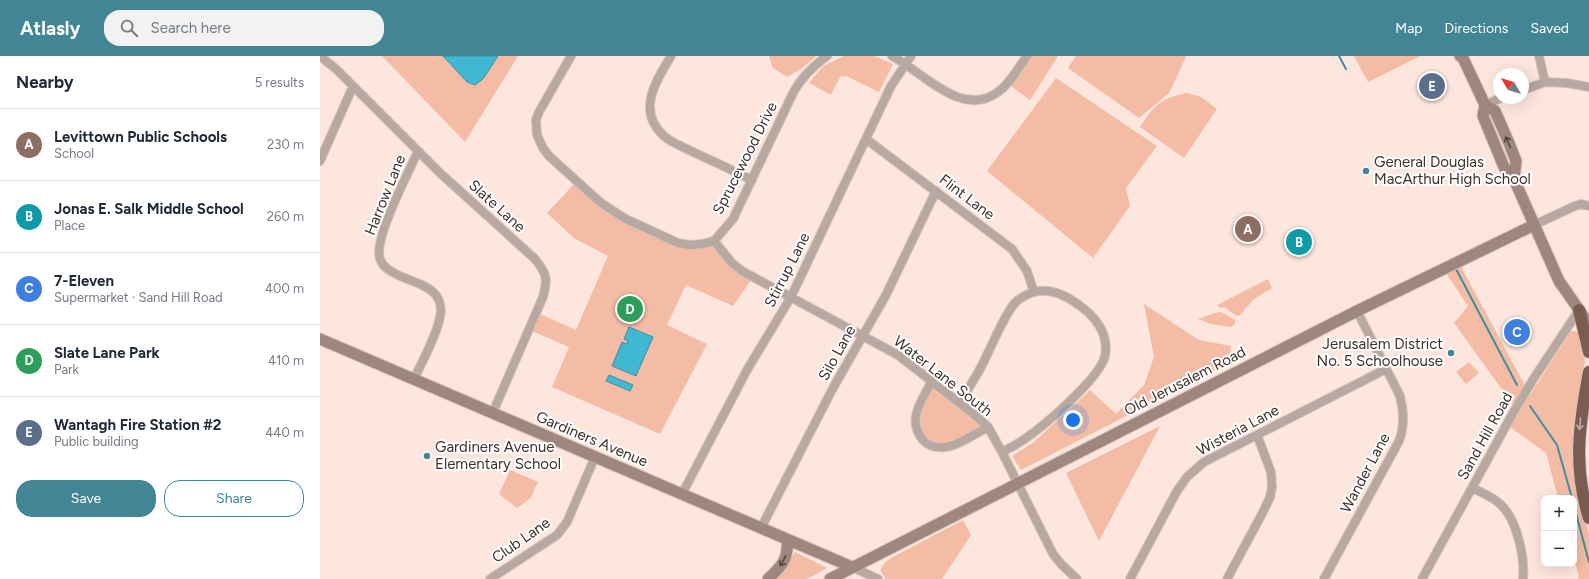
<!DOCTYPE html>
<html lang="en">
<head>
<meta charset="utf-8">
<style>
  :root { --surface:#fff; --page:#f2f2f3; --text:#1f2937; --muted:#747a83; --line:#e0e1e3; --accent:#428595 }
  body { margin:0; font-family:Figtree,sans-serif; background:var(--page); color:var(--text) }
  .controls { position:absolute; right:12px; bottom:12px; display:grid; overflow:hidden; border-radius:8px; box-shadow:0 4px 16px #0002 }
  .controls button { width:36px; height:36px; display:grid; place-items:center; padding:0; border:0; border-bottom:1px solid var(--line); background:var(--surface); color:var(--text); font:20px sans-serif }
  .compass { position:absolute; left:1173px; top:12px; width:36px; height:36px; border-radius:50%; background:var(--surface); box-shadow:0 4px 16px #0002; rotate:308deg }
  .you { position:absolute; left:753px; top:364px; width:14px; height:14px; margin:-10px; border:3px solid #fff; border-radius:50%; background:#1a73e8; box-shadow:0 0 0 6px #1a73e833 }
  .badge { display:grid; place-items:center; width:26px; height:26px; border-radius:50%; background:var(--accent); color:#fff; font-size:13px; font-weight:700 }
  .pin { position:absolute; translate:-50% -50%; border:2px solid #fff; box-shadow:0 1px 4px #0006 }
  .list { margin:0; padding:0; list-style:none }
  h2 { display:flex; justify-content:space-between; align-items:center; height:52px; margin:0; padding:0 16px; font-size:17px }
  h2 small { font-size:13px; font-weight:400; color:var(--muted) }
  .list li { display:grid; grid-template-columns:26px 1fr auto; gap:12px; align-items:center; box-sizing:border-box; height:72px; padding:0 16px; border-top:1px solid var(--line) }
  .list b { display:block; font-size:15px; white-space:nowrap }
  .list p { margin:0; font-size:13px; white-space:nowrap; color:var(--muted) }
  .list em { font-size:13px; font-style:normal; color:var(--muted) }
  .actions { display:flex; gap:8px; padding:12px 16px }
  .actions a { flex:1; padding:9px 0; border:1px solid var(--accent); border-radius:16px; text-align:center; font-size:14px; color:var(--accent) }
  .actions .main { background:var(--accent); color:#fff }
  .icon { flex:none; width:22px; height:22px; fill:none; stroke:currentColor; stroke-width:2; stroke-linecap:round; stroke-linejoin:round }
  .map { position:relative; flex:none; width:1269px; height:523px; overflow:hidden }
  header { display:flex; align-items:center; gap:24px; box-sizing:border-box; height:56px; padding:0 20px; background:var(--accent); color:#fff }
  header strong { font-size:19px }
  nav { display:flex; gap:22px; margin-inline-start:auto; font-size:14px }
  .search { width:280px; height:36px; background:var(--page); display:flex; align-items:center; gap:10px; box-sizing:border-box; padding:0 14px; border-radius:16px; color:var(--muted); font-size:15px }
  main { display:flex }
  aside { flex:1; background:var(--surface) }
  .map>svg:first-child { display:block }
  .green { fill:#f4bba5 }
  .water { fill:#40b8d1; stroke:#3f8f9f }
  .lines { fill:none; stroke-linecap:round; stroke-linejoin:round }
  .stream { stroke:#3f8f9f; stroke-width:2 }
  .street-casing { stroke:#d7c2ba; stroke-width:10 }
  .secondary-casing { stroke:#d7c2ba; stroke-width:13 }
  .highway-casing { stroke:#d7c2ba; stroke-width:14 }
  .street { stroke:#b8a8a2; stroke-width:8 }
  .secondary { stroke:#9e877f; stroke-width:11 }
  .highway { stroke:#7b5c50; stroke-width:12 }
  .oneway { stroke:#56463f }
  .oneway2 { stroke:#bdaea8 }
  .poi-dot { fill:#428595; stroke:#fff; stroke-width:1.5 }
  .labels { text-anchor:middle; dominant-baseline:central; stroke-width:4; stroke-linejoin:round; paint-order:stroke }
  .street-label { font-size:15px; fill:#3e302a; stroke:#fff }
  .poi-label { font-size:15px; fill:#3e302a; stroke:#fff; text-anchor:start }
</style>
</head>
<body>
<header>
<strong>Atlasly</strong>
<div class="search"><svg class="icon" aria-label="search" viewBox="0 0 24 24"><circle cx="10" cy="10" r="6"/><path d="M15 15l6 6"/></svg>Search here</div>
<nav><a>Map</a><a>Directions</a><a>Saved</a></nav>
</header>
<main>
<aside>
<h2>Nearby<small>5 results</small></h2>
<ul class="list">
<li><span class="badge" style="background:#8d6e63">A</span><div><b>Levittown Public Schools</b><p>School</p></div><em>230 m</em></li>
<li><span class="badge" style="background:#0f9aa8">B</span><div><b>Jonas E. Salk Middle School</b><p>Place</p></div><em>260 m</em></li>
<li><span class="badge" style="background:#3f7fe0">C</span><div><b>7-Eleven</b><p>Supermarket · Sand Hill Road</p></div><em>400 m</em></li>
<li><span class="badge" style="background:#2e9e5b">D</span><div><b>Slate Lane Park</b><p>Park</p></div><em>410 m</em></li>
<li><span class="badge" style="background:#5c6f8a">E</span><div><b>Wantagh Fire Station #2</b><p>Public building</p></div><em>440 m</em></li>
</ul>
<div class="actions"><a class="main">Save</a><a>Share</a></div>
</aside>
<div class="map">
<svg width="1269" height="523" viewBox="0 0 1269 523">
  <rect width="100%" height="100%" fill="#fde6de"/>
  <path class="green" d="M62,0H198L145,86Z
    M449,0H496L482,12L467,21L453,12Z
    M524,0H554L573,8L559,36L526,20L520,21L511,39L489,27L503,10Z
    M708,0H738L710,44L688,28Z
    M756,0H866V1L849,37L819,62L748,12Z
    M1034,0H1100L1048,26Z
    M736,22L837,90L806,132L810,150L773,202L667,115Z
    M867,37L881,41L897,53L864,102L820,71C834,50 840,42 867,37Z
    M256,126L268,138L358,188L394,186L433,221L413,250L366,229L347,269L387,288L340,378L232,331L249,291L210,274L218,257L256,274L288,200L254,182L227,157Z
    M1139,207L1210,339L1251,275H1256L1260,279L1265,303L1262,332L1254,374V419L1269,478V523H1258L1259,521L1254,502V442H1238L1226,397L1190,371L1199,357L1134,267L1148,250L1124,214Z
    M948,223L952,232L934,243L920,259L917,260L904,251L900,252L897,249Z
    M824,248L879,284L911,290L909,307L701,414L692,400L714,386L770,334L796,358L824,329L834,301Z
    M901,256L915,264V268L911,271L891,268L878,263L894,257Z
    M1149,306L1159,317L1146,328L1136,316Z
    M613,326L666,371L632,389L614,390L598,373L601,350Z
    M840,370L779,485L746,417Z
    M190,414L218,426L210,443L197,452L179,438Z
    M643,464L651,479L622,523H566C557,513 561,510 571,502Z
    M475,496L507,512L487,523H455L464,515Z"/>
  <path class="water" d="M123,0H178L163,23L155,29L147,26Z
    M309,271L333,281L316,320L292,310L302,286L307,288L308,285L304,283Z
    M289,319L313,329L310,335L286,325Z"/>
  <g class="lines">
    <path class="stream" d="M1019,0L1026,13
      M1135,211L1197,329
      M1210,350L1237,389L1252,442
      M1254,450L1269,506"/>
    <g class="street-casing">
      <path id="street" d="M0,0L16,13L120,117L215,203C227,218 228,223 223,241L173,356
        M251,0L219,56L216,64L217,79L223,92L229,100L281,147L304,162L358,187L370,189L382,188L394,185L413,163L474,35C483,20 493,10 507,0
        M351,0C336,25 316,55 344,80C352,87 363,91 373,96C393,105 412,114 432,124
        M572,0C603,16 642,63 678,36C690,28 698,12 707,0
        M1219,0L1225,26
        M1203,34L1225,26L1247,27L1269,31
        M1165,49L1181,42
        M546,83L692,193L707,215L714,236
        M0,105L33,30
        M1214,169L1255,150L1261,148L1269,150
        M394,185L412,207L422,215L578,299L655,359L668,371L682,396L733,498L742,509L757,523
        M94,323C102,306 117,279 120,261C122,253 120,244 115,238C107,229 91,225 80,220C72,216 63,212 60,203C53,183 89,116 98,95
        M612,325C602,344 586,364 603,384C609,391 617,392 626,391C638,390 656,377 668,371
        M640,346C647,335 654,324 660,313C669,297 686,253 698,244C720,228 740,235 759,249C777,262 789,278 785,300C780,322 723,371 703,384C697,389 689,392 682,396
        M1152,432C1161,436 1172,441 1179,447C1197,462 1205,501 1203,523
        M362,438L427,314L471,241L571,30L591,0
        M441,472L513,332L566,239L616,135
        M532,511L558,523
        M170,523L237,479L247,466L275,401
        M810,523L857,435L867,421L884,406L1066,313
        M907,523L943,456L950,441L952,431L951,416L937,379
        M1004,523L1079,385C1085,370 1084,356 1080,340L1037,255
        M1102,523L1193,357L1214,322L1259,254"/>
    </g>
    <g class="secondary-casing">
      <path id="secondary" d="M1140,0L1143,2L1165,49L1175,55L1189,87L1196,105L1194,123
        M1165,49L1163,60L1184,111L1194,123L1239,225L1269,268
        M0,283L532,511
        M448,523C462,510 469,503 467,483
        M510,523L1037,255L1214,169"/>
    </g>
    <g class="highway-casing">
      <path id="highway" d="M1259,254L1269,296
        M1269,316C1259,369 1253,410 1269,462"/>
    </g>
    <use href="#street" class="street"/>
    <use href="#secondary" class="secondary"/>
    <use href="#highway" class="highway"/>
  </g>
  <defs><path id="oneway-shaft" d="M-6 0H5M1.5-3L5.5 0L1.5 3" fill="none" stroke-width="1.6" stroke-linecap="round" stroke-linejoin="round"/></defs>
  <g class="oneway">
    <use href="#oneway-shaft" transform="translate(1188 86) rotate(-113)"/>
    <use href="#oneway-shaft" transform="translate(463 505) rotate(118)"/>
  </g>
  <use class="oneway2" href="#oneway-shaft" transform="translate(1260 368) rotate(95)"/>
  <g class="poi-dot">
    <circle cx="1046" cy="115" r="4"/>
    <circle cx="1131" cy="297" r="4"/>
    <circle cx="107" cy="400" r="4"/>
  </g>
  <g class="labels">
    <g class="street-label">
      <text transform="translate(425 102) rotate(-63)">Sprucewood Drive</text>
      <text transform="translate(65 139) rotate(-68)">Harrow Lane</text>
      <text transform="translate(647 141) rotate(37)">Flint Lane</text>
      <text transform="translate(177 150) rotate(42)">Slate Lane</text>
      <text transform="translate(467 214) rotate(-63)">Stirrup Lane</text>
      <text transform="translate(517 297) rotate(-61)">Silo Lane</text>
      <text transform="translate(623 320) rotate(38)">Water Lane South</text>
      <text transform="translate(865 325) rotate(-27)">Old Jerusalem Road</text>
      <text transform="translate(918 374) rotate(-28)">Wisteria Lane</text>
      <text transform="translate(1165 380) rotate(-61)">Sand Hill Road</text>
      <text transform="translate(272 383) rotate(23)">Gardiners Avenue</text>
      <text transform="translate(1045 417) rotate(-62)">Wander Lane</text>
      <text transform="translate(201 484) rotate(-35)">Club Lane</text>
    </g>
    <g class="poi-label">
      <text x="1054" y="106">General Douglas<tspan x="1054" dy="17">MacArthur High School</tspan></text>
      <text x="1123" y="288" text-anchor="end">Jerusalem District<tspan x="1123" dy="17">No. 5 Schoolhouse</tspan></text>
      <text x="115" y="391">Gardiners Avenue<tspan x="115" dy="17">Elementary School</tspan></text>
    </g>
  </g>
</svg>
<div class="controls">
<button>+</button>
<button>−</button>
</div>
<svg class="compass" viewBox="-18 -18 36 36"><path d="M0-13l5 13h-10z" fill="#e53935"/><path d="M0 13l5-13h-10z" fill="#747a83"/></svg>
<div class="you"></div>
<div class="pin badge" style="left:928px;top:173px;background:#8d6e63">A</div>
<div class="pin badge" style="left:979px;top:186px;background:#0f9aa8">B</div>
<div class="pin badge" style="left:1197px;top:276px;background:#3f7fe0">C</div>
<div class="pin badge" style="left:310px;top:253px;background:#2e9e5b">D</div>
<div class="pin badge" style="left:1112px;top:30px;background:#5c6f8a">E</div>
</div>
</main>
</body>
</html>
